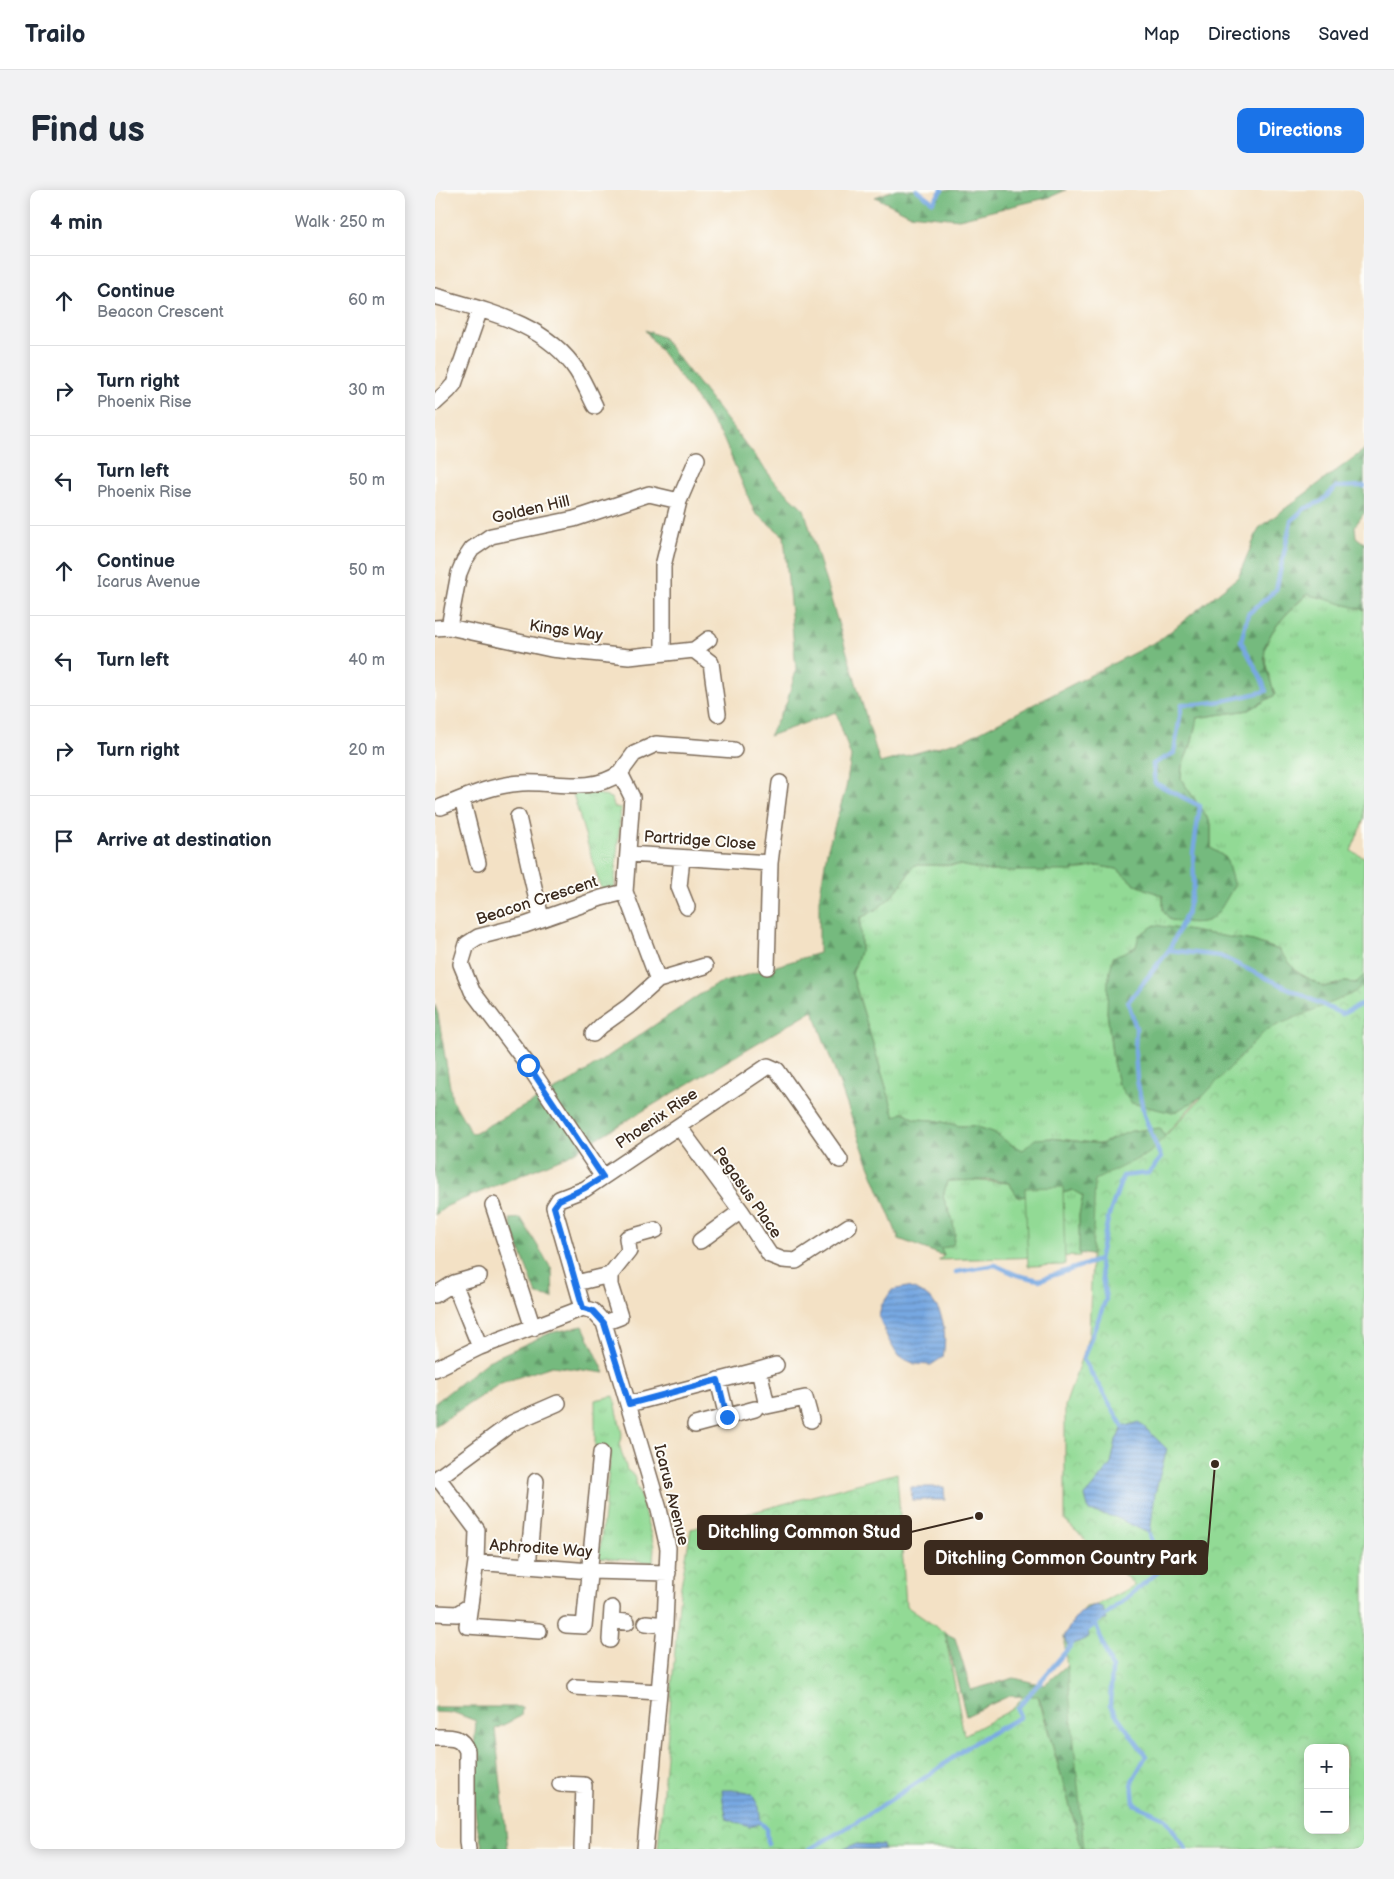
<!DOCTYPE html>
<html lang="en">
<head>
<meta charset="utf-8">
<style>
  :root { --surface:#fff; --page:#f2f2f3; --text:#1f2937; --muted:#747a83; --line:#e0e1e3; --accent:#1a73e8 }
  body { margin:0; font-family:"Balsamiq Sans",sans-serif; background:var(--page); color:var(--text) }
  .controls { position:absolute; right:15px; bottom:15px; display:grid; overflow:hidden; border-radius:10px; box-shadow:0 2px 12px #0003 }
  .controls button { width:45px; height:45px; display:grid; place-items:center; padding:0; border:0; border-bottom:1px solid var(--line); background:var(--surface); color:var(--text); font:25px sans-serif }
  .stop { position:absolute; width:15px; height:15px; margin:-11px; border:4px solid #1a73e8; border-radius:50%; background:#fff }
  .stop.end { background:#1a73e8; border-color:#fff; box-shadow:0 1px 5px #0008 }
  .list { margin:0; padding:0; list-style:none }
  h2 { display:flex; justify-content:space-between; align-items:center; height:65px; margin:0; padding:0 20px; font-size:21px }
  h2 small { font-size:16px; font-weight:400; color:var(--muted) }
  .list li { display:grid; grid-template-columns:32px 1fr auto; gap:15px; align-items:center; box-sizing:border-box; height:90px; padding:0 20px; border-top:1px solid var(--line) }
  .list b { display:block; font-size:19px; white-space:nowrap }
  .list p { margin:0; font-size:16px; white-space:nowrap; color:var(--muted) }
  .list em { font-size:16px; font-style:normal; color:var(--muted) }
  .icon { flex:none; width:28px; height:28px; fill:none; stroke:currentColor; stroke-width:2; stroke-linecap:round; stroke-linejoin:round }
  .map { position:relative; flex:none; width:929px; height:1659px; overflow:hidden; border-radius:10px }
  header { display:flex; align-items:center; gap:30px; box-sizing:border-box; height:70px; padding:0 25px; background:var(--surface); border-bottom:1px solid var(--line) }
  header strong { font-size:24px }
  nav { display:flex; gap:28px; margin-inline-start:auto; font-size:18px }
  .intro { display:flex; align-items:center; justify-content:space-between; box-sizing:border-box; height:120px; padding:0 30px }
  h1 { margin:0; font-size:35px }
  .button { padding:12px 22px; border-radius:10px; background:var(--accent); color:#fff; font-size:18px; font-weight:700 }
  main { display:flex; gap:30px; padding:0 30px }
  aside { flex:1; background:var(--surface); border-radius:10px; box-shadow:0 2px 12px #0003 }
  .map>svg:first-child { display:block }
  .grass { fill:url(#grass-tufts); stroke:#66825a }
  .forest { fill:url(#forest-firs); stroke:#58724e }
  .park { fill:url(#park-crowns); stroke:#66825a; fill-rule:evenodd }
  .garden { fill:#92da95; stroke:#66825a }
  .water { fill:url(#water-rules); stroke:#596980 }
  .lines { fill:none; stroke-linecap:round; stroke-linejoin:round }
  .stream { stroke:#77a8e2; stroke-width:4.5 }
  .minor-casing { stroke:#7b6a58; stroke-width:18 }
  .minor { stroke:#fff; stroke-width:15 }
  .route { stroke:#1a73e8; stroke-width:6 }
  .labels { text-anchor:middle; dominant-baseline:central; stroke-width:4; stroke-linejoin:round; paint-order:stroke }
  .street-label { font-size:16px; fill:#3b2a1e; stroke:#fdfcf7 }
  .leader { fill:none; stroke:#3b2a1e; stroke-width:2 }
  .callout-dot { fill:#3b2a1e; stroke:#fdfcf7; stroke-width:2 }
  .callout { fill:#3b2a1e; stroke:#3b2a1e; stroke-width:2 }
  .callout-label { font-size:18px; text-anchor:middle; font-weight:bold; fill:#fff }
</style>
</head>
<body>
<header>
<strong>Trailo</strong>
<nav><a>Map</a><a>Directions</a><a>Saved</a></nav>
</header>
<div class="intro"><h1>Find us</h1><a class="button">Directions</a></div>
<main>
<aside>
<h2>4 min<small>Walk · 250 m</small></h2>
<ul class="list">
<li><svg class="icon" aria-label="ahead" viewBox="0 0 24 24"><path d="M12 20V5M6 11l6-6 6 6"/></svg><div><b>Continue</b><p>Beacon Crescent</p></div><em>60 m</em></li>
<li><svg class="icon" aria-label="right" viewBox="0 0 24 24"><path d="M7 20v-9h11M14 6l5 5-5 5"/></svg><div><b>Turn right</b><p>Phoenix Rise</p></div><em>30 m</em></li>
<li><svg class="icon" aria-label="left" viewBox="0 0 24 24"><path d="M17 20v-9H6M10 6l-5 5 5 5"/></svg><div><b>Turn left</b><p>Phoenix Rise</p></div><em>50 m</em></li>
<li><svg class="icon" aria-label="ahead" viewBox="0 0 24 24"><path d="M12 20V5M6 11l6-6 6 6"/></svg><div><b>Continue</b><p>Icarus Avenue</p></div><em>50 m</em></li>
<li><svg class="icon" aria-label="left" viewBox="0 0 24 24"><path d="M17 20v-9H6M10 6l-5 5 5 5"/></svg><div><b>Turn left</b></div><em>40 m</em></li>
<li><svg class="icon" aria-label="right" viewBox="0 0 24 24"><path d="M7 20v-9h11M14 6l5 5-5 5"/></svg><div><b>Turn right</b></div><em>20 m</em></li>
<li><svg class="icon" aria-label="arrive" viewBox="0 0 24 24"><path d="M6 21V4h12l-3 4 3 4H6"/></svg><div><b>Arrive at destination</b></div></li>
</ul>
</aside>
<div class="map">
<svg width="929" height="1659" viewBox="0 0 929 1659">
  <defs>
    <pattern id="grass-tufts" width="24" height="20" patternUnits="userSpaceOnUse" patternTransform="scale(1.25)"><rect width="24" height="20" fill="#92da95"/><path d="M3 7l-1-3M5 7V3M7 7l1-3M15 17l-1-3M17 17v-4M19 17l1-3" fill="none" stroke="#7fbb80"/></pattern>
    <pattern id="forest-firs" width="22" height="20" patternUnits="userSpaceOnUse" patternTransform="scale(1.25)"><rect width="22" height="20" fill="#75ba7e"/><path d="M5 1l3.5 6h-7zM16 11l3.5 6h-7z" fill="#619767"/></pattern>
    <pattern id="park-crowns" width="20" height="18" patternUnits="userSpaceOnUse" patternTransform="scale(1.25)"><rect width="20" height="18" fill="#92da95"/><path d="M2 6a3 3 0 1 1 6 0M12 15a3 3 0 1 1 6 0" fill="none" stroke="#7fbb80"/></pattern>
    <pattern id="water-rules" width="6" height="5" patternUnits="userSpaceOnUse" patternTransform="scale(1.25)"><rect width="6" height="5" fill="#77a8e2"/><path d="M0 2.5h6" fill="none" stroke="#6389b7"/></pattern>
  </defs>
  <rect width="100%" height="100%" fill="#fdfcf7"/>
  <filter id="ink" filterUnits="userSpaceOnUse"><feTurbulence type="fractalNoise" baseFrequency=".02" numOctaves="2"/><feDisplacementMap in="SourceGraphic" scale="10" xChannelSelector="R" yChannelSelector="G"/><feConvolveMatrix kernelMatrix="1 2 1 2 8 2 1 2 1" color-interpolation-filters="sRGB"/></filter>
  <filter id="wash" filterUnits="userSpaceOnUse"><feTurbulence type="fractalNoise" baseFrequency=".0096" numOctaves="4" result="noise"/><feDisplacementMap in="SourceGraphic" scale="20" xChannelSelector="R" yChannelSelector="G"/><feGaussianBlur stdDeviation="1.12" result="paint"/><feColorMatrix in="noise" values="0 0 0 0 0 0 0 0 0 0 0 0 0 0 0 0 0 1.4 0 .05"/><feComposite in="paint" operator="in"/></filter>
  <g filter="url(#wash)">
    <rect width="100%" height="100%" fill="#f3e1c5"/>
    <path class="grass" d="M873,404L929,419V629L916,661L929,667V785L921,793L910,792L889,797L862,782L844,760L818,751L783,746L701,757L672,821L678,872L683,894L737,923L764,908L729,946L725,938L681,948L666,954L615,948L588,961L575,954L558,942L539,936H525L498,930L480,929L469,922L460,927L417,784L426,759L425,728C451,717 465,698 479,675H525L555,681L663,676L682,679L699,694L728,706V720L791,668L776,658V633L746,589L747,576L757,552L762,528L814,520L840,505C837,494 832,482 830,471C825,445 856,420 873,404Z
      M160,603L176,608L179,617L186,618L179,700L171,702L165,696L138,604Z
      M531,990L574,993L583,1007L632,1002L638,1000L648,1006L644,1025L645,1066L503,1070L509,1066L506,1059L517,1028L508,1007L512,991Z
      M179,1206L187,1244L184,1254L192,1280L199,1285L219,1356L218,1372L164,1368L176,1262L160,1260V1210Z"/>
    <path class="forest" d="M459,0H482L498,12L507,0H631L615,7L524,29L474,24L440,7Z
      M210,140L227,147L341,293L369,319L445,573L531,549L726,449L803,387L824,338L929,260V323L920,336L921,347L929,353V420L872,404C856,420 825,445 830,471C832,482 837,494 840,505L814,520L762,528L757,552L747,576L746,589L776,634V658L791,668L799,696C777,734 779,736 735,730L728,720V706L699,694L682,679L663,676L636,681H555L525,675H479C465,698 451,717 425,728L426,759L417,784L460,927L469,922L480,929L498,930L525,936H539L558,942L575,954L588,960L600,949L615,948L666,954L696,941L725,938L738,961L680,1069L644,1063V1025L648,1006L637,1000L632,1002L583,1007L574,993L554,990L512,991L508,1007L517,1028L520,1044L518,1055L506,1059L509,1066L464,1049L430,965L378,820L132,966L12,1016L0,1025V815L3,824L17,909L37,944L135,892L279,795L384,763V710L392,661L411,598L416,567L401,522L334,546L352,512L361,480L349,346L320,323L288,248L258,204Z
      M720,735L818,751L844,760L862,782L889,797L910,792L921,793L929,785V847L784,897L738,923L696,913L683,894L678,872L672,821L673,791L678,767L701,757L704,745Z
      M86,1028L117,1080L118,1108L102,1105L77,1039L75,1029Z
      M148,1136L170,1183L117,1176L66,1193L0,1236V1213L53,1171L115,1143Z
      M510,1443L520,1448L536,1500L579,1488L609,1495L669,1443L730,1659H647L604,1507L574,1506L531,1526Z
      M0,1517H87L86,1526L60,1539L73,1659H48C35,1618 38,1573 41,1531L20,1523L0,1522Z"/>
    <path class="park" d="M929,796V1659H649L629,1447L637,1433L651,1417L662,1415L700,1395L630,1331V1216L654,1145L660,990L713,964L831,840L914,805ZM873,1558H910V1640H873Z
      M462,1283L471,1416L510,1443L529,1545L578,1519L588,1506H603L647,1659H223L245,1401L256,1339Z"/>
    <path class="garden" d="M628,997L630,1075L593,1076L590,998Z"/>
    <path class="water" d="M472,1097C477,1099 483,1100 487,1103C510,1115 512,1145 508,1167L496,1175L480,1174L463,1166L453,1149L444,1127L446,1116L457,1100Z
      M704,1232L732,1259L720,1303L715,1344L680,1327L654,1321L650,1306L676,1274L681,1250L688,1237Z
      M476,1297H509L510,1310H477Z
      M662,1415L668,1419L672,1430L660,1432L653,1438L654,1447L633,1457L629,1447C637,1432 644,1418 662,1415Z
      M287,1600H300L317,1604L324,1617L326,1633L314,1637L292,1629L288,1611Z
      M420,1654L448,1655L449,1659H409Z"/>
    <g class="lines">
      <path class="stream" d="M482,0L498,12L507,0
        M734,760L785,766L907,824L929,813
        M521,1082L560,1075L582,1085L604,1090L664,1070
        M688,1237L648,1169L671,1109L664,1070L674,1025L688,986L714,983L726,968L709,925L702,890L700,861L701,838L693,812L734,760L752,723L759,695L758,663L765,616L720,593L718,574L739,563L747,514C776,515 803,508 831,501L826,488L806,451L813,424L841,400L856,331L869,319L887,311L901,297L929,296
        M660,1432L677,1478L675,1516L711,1566L697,1591L699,1614L730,1628L751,1659
        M650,1442L723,1382L715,1344
        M326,1633L332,1639L333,1654
        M375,1659L423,1631L497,1583L535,1555L585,1527L583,1518L637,1454"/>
    </g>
  </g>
  <g filter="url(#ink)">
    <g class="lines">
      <g class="minor-casing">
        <path id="minor" d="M0,106C51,121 111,133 142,181C149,192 154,204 160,216
          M0,213L13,201L19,194L45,119
          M14,437L24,383L29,371L37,359L56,346L139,329L214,304L244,311
          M0,438L14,437L116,459L194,467L259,460L274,449
          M259,460L276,473L283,524
          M228,462V376L244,311L262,269
          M185,583L199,564L221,554L299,560
          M27,609L43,673
          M6,617C31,607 60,594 87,593C120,591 156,604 185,583L197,607L190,702L166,708L90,735L43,747L32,754L26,774L37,801L93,875L168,987
          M83,627L106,728
          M193,664L335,673
          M247,668L244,697L252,717
          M190,702L223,790
          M332,777L335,673L345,593
          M158,844L166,836L194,816L223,790L270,776
          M244,937L306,1021L335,1065L348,1070L361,1071L414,1036
          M58,1015L98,1138
          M265,1051L306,1021
          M175,1085L194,1061L192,1048L221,1040
          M19,1093L44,1086
          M141,1093L175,1085V1095L185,1127L169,1133
          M0,1105L19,1093L45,1157
          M148,1118L119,1017L124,1009L150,999L333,876L342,880L405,970
          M341,1175L324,1180L332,1216L370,1208L376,1230
          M0,1179L45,1157L148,1118L158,1121L169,1133L224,1319L233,1358L230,1435L210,1659
          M283,1190L292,1227
          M194,1214L324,1180
          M260,1235L320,1219
          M3,1288L42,1340L41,1372
          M0,1290L77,1233L123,1213
          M93,1376L101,1291
          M0,1423L22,1424L35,1416
          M177,1431L192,1432
          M211,1433L230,1435
          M131,1435L149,1436L166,1263
          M104,1441L32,1436L41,1372L155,1381L233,1383
          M175,1450L177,1418
          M140,1497L224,1502
          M0,1547C15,1547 26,1545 32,1561V1651L33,1659
          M125,1594L149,1595L147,1659"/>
      </g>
      <use href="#minor" class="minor"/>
    </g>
  </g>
  <g class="lines" filter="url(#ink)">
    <path class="route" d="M93,875L168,987L150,998L124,1010L119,1017L148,1118L158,1121L169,1133L194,1214L283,1190L292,1227"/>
  </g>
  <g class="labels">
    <g class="street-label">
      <text transform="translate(96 320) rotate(-13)">Golden Hill</text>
      <text transform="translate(131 441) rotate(8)">Kings Way</text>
      <text transform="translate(265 651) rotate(4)">Partridge Close</text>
      <text transform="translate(102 711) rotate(-18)">Beacon Crescent</text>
      <text transform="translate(222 929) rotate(-34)">Phoenix Rise</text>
      <text transform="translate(312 1003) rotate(55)">Pegasus Place</text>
      <text transform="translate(236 1305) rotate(76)">Icarus Avenue</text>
      <text transform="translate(106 1359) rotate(4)">Aphrodite Way</text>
    </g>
  </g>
  <path class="leader" d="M544 1326L476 1342M780 1274L772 1368"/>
  <g class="callout-dot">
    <circle cx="544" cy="1326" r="5"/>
    <circle cx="780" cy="1274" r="5"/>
  </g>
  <g class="callout">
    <rect x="263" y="1326" width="213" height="33" rx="5"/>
    <rect x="490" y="1351" width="282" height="33" rx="5"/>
  </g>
  <g class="callout-label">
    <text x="369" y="1348">Ditchling Common Stud</text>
    <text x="631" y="1374">Ditchling Common Country Park</text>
  </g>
</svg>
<div class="controls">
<button>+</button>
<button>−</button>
</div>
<div class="stop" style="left:93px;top:875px"></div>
<div class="stop end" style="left:292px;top:1227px"></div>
</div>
</main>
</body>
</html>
